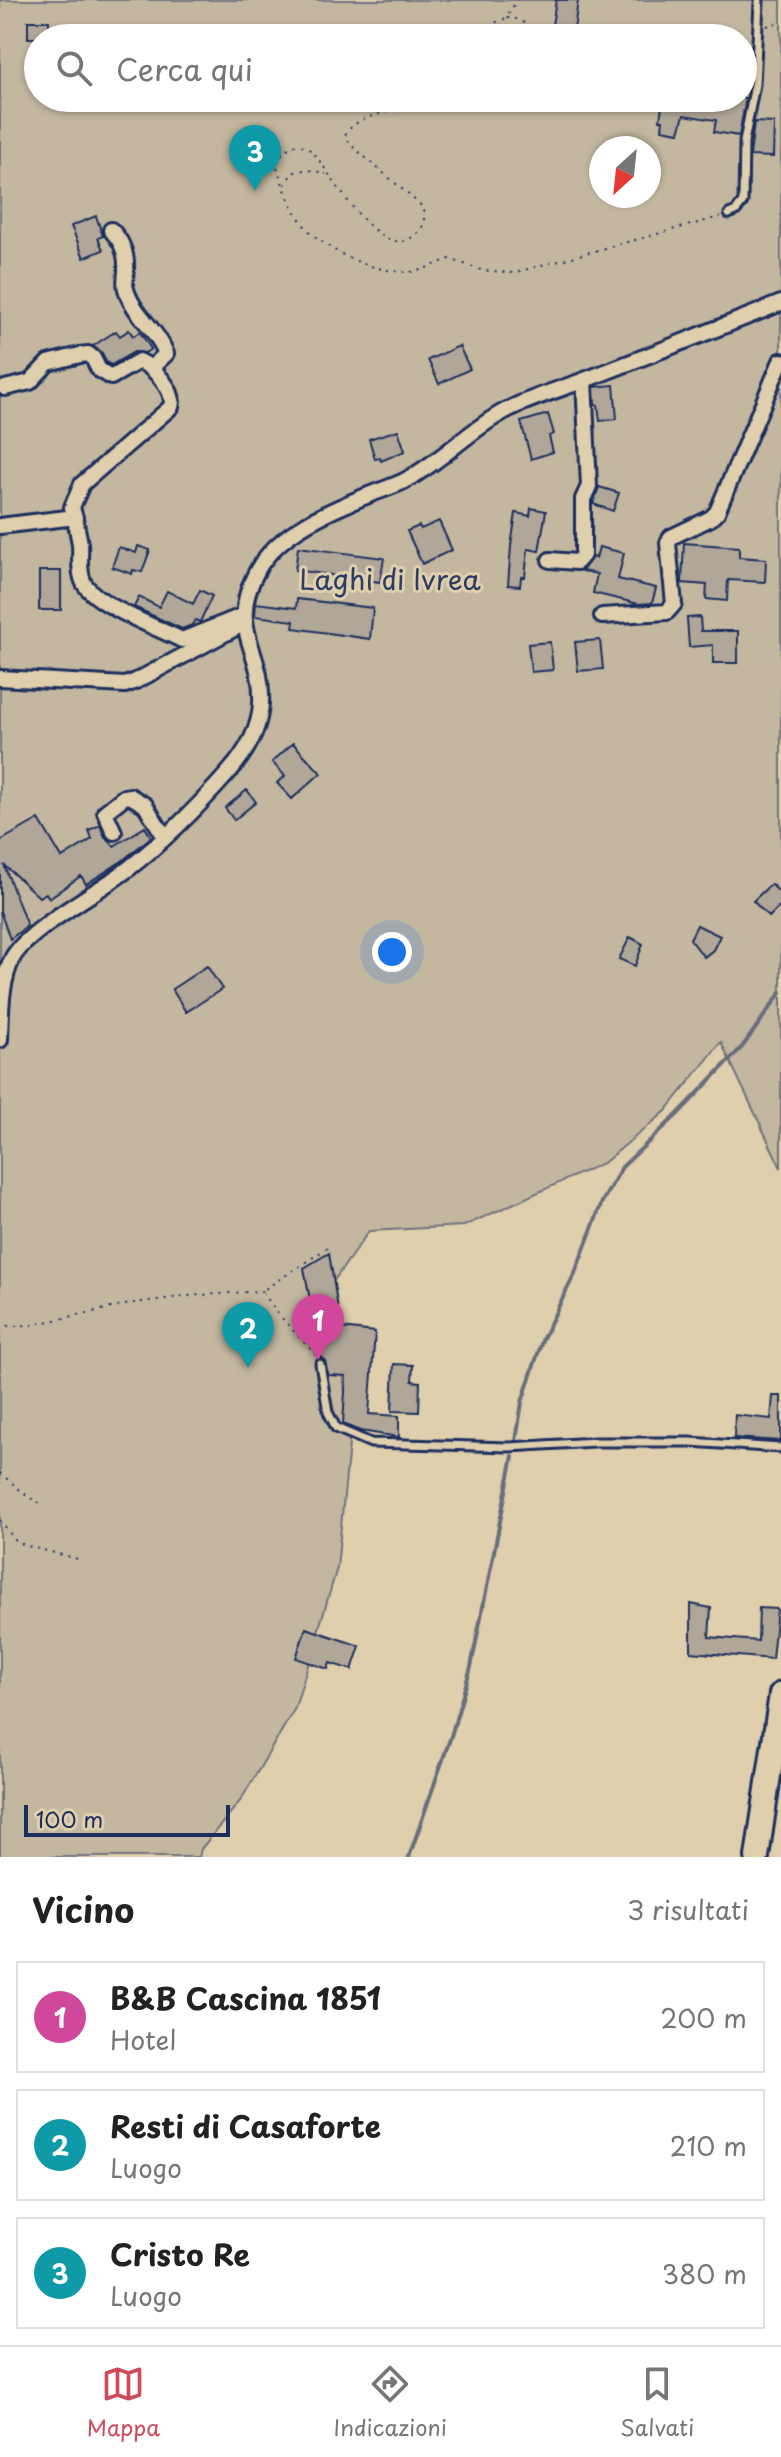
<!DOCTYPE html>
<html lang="it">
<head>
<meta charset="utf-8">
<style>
  :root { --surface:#fff; --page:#f6f6f6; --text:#222; --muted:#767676; --line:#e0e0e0; --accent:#d1495b }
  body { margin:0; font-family:"Playpen Sans",sans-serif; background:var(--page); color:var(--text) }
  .compass { position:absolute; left:589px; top:136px; width:72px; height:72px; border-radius:50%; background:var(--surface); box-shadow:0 2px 6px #0004; rotate:207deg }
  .scale { position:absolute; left:24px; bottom:20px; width:206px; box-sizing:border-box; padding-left:8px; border:4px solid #1b2f5e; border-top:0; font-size:22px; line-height:28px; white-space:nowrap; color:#1b2f5e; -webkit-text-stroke:6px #e0cfac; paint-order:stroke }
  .you { position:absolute; left:392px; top:952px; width:28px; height:28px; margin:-20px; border:6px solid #fff; border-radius:50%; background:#1a73e8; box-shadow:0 0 0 12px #1a73e833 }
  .badge { display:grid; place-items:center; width:52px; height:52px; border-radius:50%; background:var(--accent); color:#fff; font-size:26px; font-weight:700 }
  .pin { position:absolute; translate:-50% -66px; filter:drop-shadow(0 2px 4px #0008) }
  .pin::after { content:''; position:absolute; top:42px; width:28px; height:24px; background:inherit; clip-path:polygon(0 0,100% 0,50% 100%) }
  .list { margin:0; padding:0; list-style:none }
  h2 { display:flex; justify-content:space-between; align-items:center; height:104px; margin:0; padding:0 32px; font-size:34px }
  h2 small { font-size:26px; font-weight:400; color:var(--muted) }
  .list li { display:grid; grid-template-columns:52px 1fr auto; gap:24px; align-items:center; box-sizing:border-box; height:112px; margin:0 16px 16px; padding:0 16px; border:2px solid var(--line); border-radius:0px }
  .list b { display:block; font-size:30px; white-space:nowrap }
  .list p { margin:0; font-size:26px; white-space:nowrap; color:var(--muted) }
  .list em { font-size:26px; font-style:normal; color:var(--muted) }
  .icon { flex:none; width:44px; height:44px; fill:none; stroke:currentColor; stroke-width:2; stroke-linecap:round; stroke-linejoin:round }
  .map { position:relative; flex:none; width:781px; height:1857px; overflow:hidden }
  .search { position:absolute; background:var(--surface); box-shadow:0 2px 6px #0004; left:24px; right:24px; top:24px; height:88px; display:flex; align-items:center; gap:20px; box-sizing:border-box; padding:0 28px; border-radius:44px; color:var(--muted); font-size:30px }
  .sheet { height:488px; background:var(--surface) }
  nav { display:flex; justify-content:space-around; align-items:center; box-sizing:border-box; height:112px; border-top:2px solid var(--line); background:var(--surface); font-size:22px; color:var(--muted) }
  nav a { display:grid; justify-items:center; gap:4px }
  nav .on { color:var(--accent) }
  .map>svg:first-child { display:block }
  .green { fill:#c3b7a0; stroke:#6f737f; stroke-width:2; fill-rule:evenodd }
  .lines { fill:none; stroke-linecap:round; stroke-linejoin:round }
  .stream { stroke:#696e7d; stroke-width:4 }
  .building { fill:#b0a798; stroke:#1b2f5e; stroke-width:2 }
  .lane-casing { stroke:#1b2f5e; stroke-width:13 }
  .street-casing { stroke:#1b2f5e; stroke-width:20 }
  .primary-casing { stroke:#1b2f5e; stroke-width:28 }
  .path { stroke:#1b2f5e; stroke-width:2; stroke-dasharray:2 6; stroke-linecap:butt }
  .lane { stroke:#e0cfac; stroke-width:7 }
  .street { stroke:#e0cfac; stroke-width:14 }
  .primary { stroke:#e0cfac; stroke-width:22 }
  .labels { text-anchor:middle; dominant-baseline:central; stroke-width:6; stroke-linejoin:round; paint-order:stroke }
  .park-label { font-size:28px; fill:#2c3d65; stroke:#e0cfac }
</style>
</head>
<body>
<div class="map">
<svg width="781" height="1857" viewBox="0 0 781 1857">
  <rect width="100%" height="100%" fill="#e0cfac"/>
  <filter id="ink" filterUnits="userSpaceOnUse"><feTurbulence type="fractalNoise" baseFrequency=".0125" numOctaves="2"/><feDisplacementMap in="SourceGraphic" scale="16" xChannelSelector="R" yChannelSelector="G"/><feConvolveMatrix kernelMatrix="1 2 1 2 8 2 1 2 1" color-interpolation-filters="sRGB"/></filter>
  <g filter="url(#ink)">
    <path class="green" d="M0,0H781V1168L721,1042L666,1111L605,1162L464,1226L369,1231L328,1289L342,1356L349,1444L337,1568L295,1708L241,1800L201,1849L199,1857H0ZM38,38H743V98H38ZM601,148H649V196H601Z"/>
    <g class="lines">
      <path class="stream" d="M516,1441L522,1402L543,1338L575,1273L602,1202L622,1167L678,1114L743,1046L781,992
        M409,1857L451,1736L471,1667L513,1456"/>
    </g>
    <path class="building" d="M556,0H578L573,38H550Z
      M28,21H49V38H28Z
      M663,98H746L739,136L714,132L716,120L684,115L679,132L662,129L663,120H660Z
      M754,122L774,123L773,157L750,156Z
      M96,216L103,236L98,238L103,250L84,258L71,226Z
      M129,330L133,336L140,332L151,349L145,353L134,352L111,365L107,363L102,353L93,346L116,331L120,336Z
      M459,346L470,369L439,384L428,360Z
      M614,385L617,419L600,421L598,405H595L594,387Z
      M548,414L554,434L549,436L553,452L531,459L521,422Z
      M398,430L405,451L381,461L380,458L375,459L369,439Z
      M599,487L619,493L613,511L593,504Z
      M531,508L546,511L539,551L528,549L525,577H521L520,586L508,585L511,546L516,513L530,516Z
      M439,521L452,550L422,564L407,531L419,526L421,529Z
      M684,543L739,547V557L766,559L765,582L728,580L727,601L706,599L707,585L682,583Z
      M138,546L150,550L142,572L133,570L132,574L112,567L119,547L136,553Z
      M298,547L384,558L380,582L295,570Z
      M599,547L624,553L618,579L656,588L652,603L639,604L593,593L597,574L582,571L592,557L596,558Z
      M39,571H61V610H39Z
      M200,590L212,596L200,622L195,620L192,625L182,629L134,607L139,597L159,607L167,591L193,604Z
      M297,599L373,608L370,639L293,628L294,621L255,616L256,603L296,608Z
      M700,617L701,631H738V663H713V645L689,647L687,618Z
      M600,640L603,669L578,671L575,642Z
      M550,642L553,670L531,672L528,644Z
      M293,743L321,773L292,799L277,783L285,776L272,762Z
      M247,790L256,802L234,820L225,808Z
      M39,819L62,858L92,839L89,830L100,825L105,837L114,846L145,827L151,837L122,861L86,884L81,876L49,898L46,893L39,897L4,865L27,926L10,939L0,911V841Z
      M771,884L781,894V905L769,917L753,901Z
      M697,925L720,936L713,950L704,957L690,939Z
      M630,937L643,944L635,966L619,959Z
      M207,966L222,989L186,1012L172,989Z
      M329,1253L341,1328L375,1332L369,1414L399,1416V1437L360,1431L343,1424L346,1376L328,1375L325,1361L321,1358L304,1268Z
      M394,1364L413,1365L412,1381L420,1382L419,1412L392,1411Z
      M773,1396H781V1441L734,1438L735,1415L771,1419Z
      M691,1604L711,1608L709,1637L758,1641L759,1608L777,1609L772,1659L691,1652Z
      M306,1628L360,1646L352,1670L330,1663L328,1669L296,1658Z"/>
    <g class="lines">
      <g class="lane-casing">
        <path id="lane" d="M729,214L736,211L743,202L744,142L755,84L759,2
          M320,1364L328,1412L336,1428L371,1443L509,1447L595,1442H690L781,1448"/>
      </g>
      <g class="street-casing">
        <path id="street" d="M111,230C122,241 127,255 126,270C126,276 124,284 126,289C132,313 158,330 166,354L152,367
          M5,388L30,382L48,363L80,355L88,354L93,358L99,370L111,377L139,361C154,367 176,391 171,407L82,484L72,507C75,519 78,532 80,544C81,556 78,569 83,581C92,604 159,628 182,640L244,615
          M0,526L75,517
          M550,560L577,562L583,555V499L589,486L584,380
          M602,616L667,612L674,604L668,543L671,537L711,518L717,512L781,361
          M0,678L125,685L136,681L237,627
          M114,832L105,812L124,797L130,796L145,805L165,837
          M0,1040C1,1012 0,983 13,957C30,928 99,892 128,869C164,841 198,807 228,773C245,754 260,730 261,703C264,648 225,629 258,569C279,532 329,511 366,496C380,490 393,487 406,480C442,461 469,430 505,411C534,396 565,388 595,376C657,352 719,328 781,303"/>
      </g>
      <g class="primary-casing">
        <path id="primary" d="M757,1857L781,1694"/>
      </g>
      <path class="path" d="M507,18C522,18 529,25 535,38
        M767,26L781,22
        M350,38L355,35L377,38
        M459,38L506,18L517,0
        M424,98L417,105C395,112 354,114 345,136L352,146L424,208V224C388,283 333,174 313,153C309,148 303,145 297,144C287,148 281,153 276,163C280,180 293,211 304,225C328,253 372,272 409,272C424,271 436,263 450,259L481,270L513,273L720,217
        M285,185L292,173C305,168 313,170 326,174
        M0,1329L6,1326L32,1325L134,1303L187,1296L262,1291
        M316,1355L278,1314L262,1291L327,1248
        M0,1473L30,1498L43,1505
        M0,1520L15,1540L24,1545L78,1559"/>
      <use href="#lane" class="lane"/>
      <use href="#street" class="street"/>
      <use href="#primary" class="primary"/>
    </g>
  </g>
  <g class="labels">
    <g class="park-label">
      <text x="390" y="578">Laghi di Ivrea</text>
    </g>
  </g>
</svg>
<svg class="compass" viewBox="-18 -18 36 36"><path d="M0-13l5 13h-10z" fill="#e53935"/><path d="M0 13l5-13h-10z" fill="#767676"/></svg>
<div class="scale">100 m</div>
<div class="you"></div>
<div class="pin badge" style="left:318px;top:1360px;background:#d1479c">1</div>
<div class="pin badge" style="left:248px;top:1368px;background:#0f9aa8">2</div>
<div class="pin badge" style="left:255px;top:191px;background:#0f9aa8">3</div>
<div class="search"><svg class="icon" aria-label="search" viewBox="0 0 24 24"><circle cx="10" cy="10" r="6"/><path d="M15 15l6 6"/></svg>Cerca qui</div>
</div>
<section class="sheet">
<h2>Vicino<small>3 risultati</small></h2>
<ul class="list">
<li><span class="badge" style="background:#d1479c">1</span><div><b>B&amp;B Cascina 1851</b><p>Hotel</p></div><em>200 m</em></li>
<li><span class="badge" style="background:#0f9aa8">2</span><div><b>Resti di Casaforte</b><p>Luogo</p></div><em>210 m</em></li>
<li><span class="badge" style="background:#0f9aa8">3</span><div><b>Cristo Re</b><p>Luogo</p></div><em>380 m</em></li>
</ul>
</section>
<nav>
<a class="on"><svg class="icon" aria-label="map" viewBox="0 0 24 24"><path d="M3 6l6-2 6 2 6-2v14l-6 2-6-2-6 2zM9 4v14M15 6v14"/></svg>Mappa</a>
<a><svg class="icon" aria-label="directions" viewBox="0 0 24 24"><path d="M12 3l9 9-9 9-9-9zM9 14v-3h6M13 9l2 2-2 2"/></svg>Indicazioni</a>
<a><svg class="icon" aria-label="saved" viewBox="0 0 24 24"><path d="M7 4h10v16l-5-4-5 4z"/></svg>Salvati</a>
</nav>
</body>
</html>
